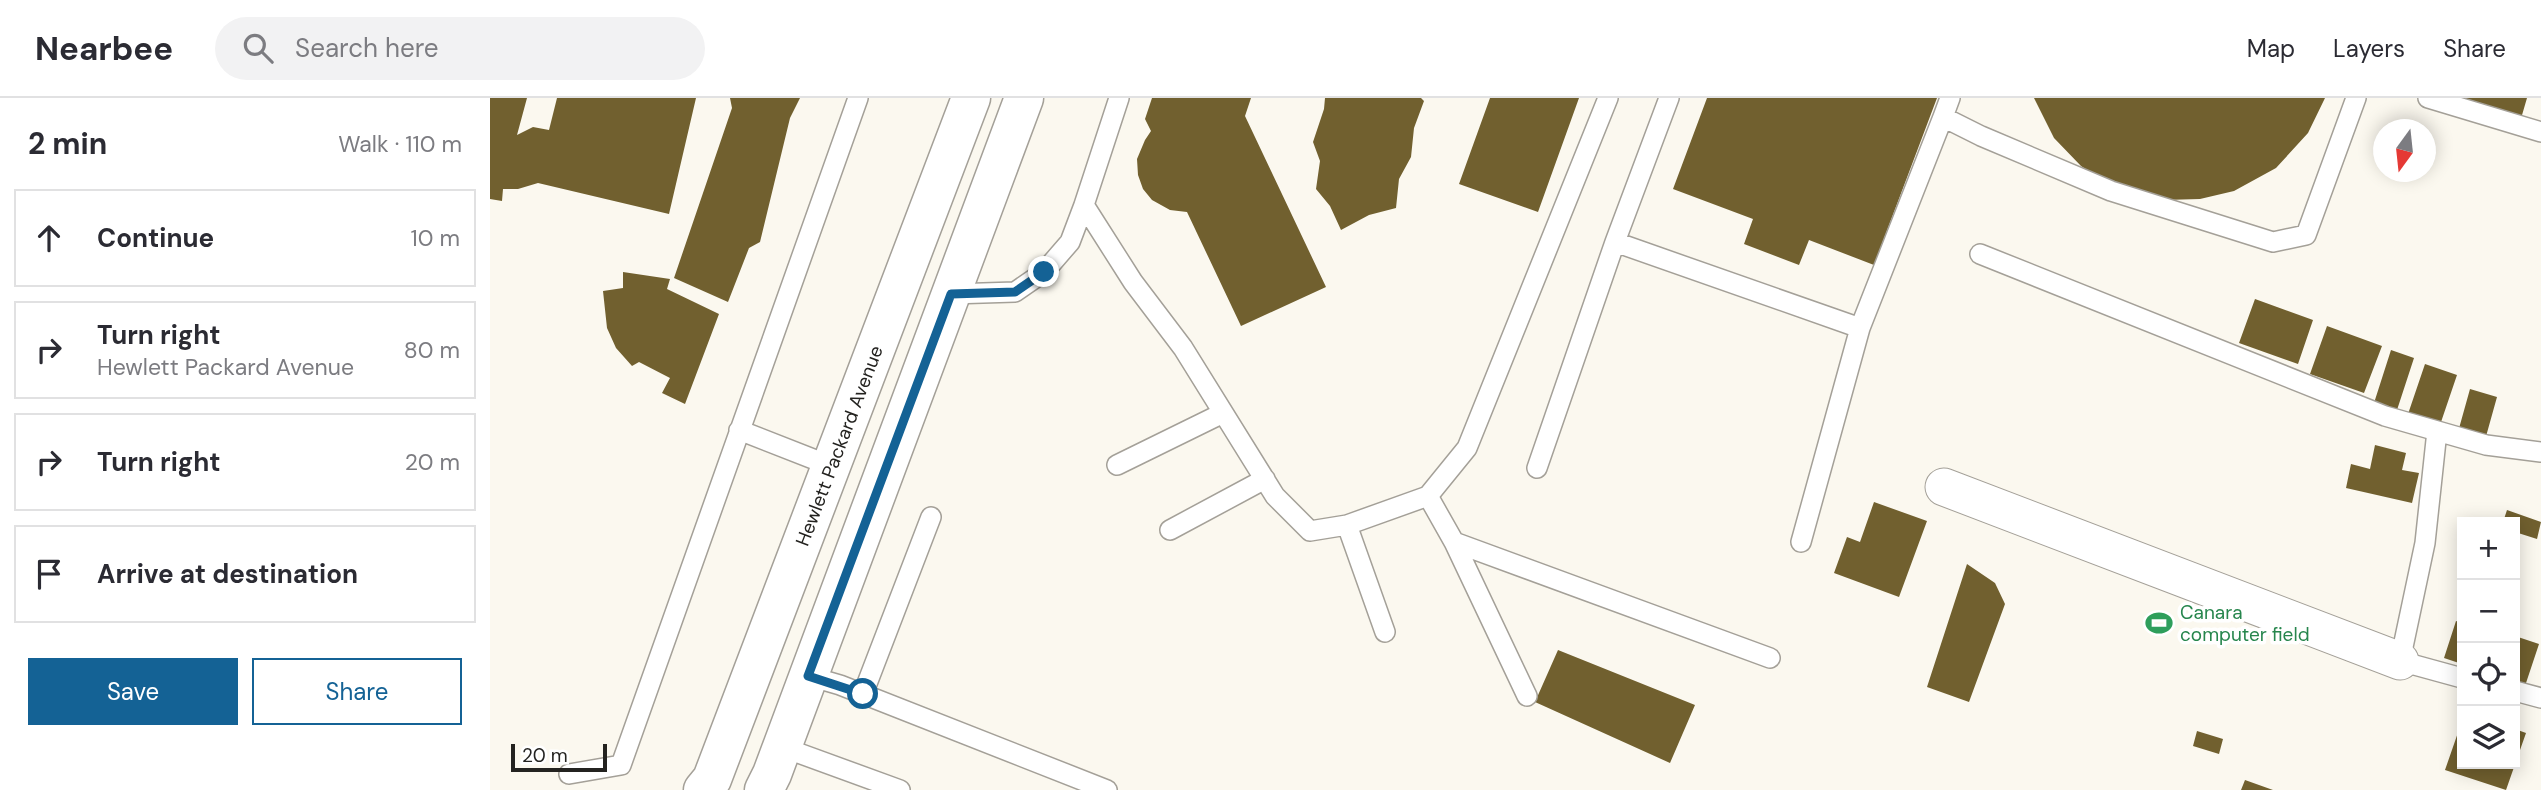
<!DOCTYPE html>
<html lang="en">
<head>
<meta charset="utf-8">
<style>
  :root { --surface:#fff; --page:#f2f2f3; --text:#2b2b33; --muted:#7c7c81; --line:#e1e1e2; --accent:#146295 }
  body { margin:0; font-family:"DM Sans",sans-serif; background:var(--page); color:var(--text) }
  .controls { position:absolute; right:21px; bottom:21px; display:grid; overflow:hidden; border-radius:0px; box-shadow:0 4px 18px #0003 }
  .controls button { width:63px; height:63px; display:grid; place-items:center; padding:0; border:0; border-bottom:2px solid var(--line); background:var(--surface); color:var(--text); font:35px sans-serif }
  .compass { position:absolute; left:1883px; top:21px; width:63px; height:63px; border-radius:50%; background:var(--surface); box-shadow:0 4px 18px #0003; rotate:195deg }
  .scale { position:absolute; left:21px; bottom:18px; width:96px; box-sizing:border-box; padding-left:7px; border:4px solid #242320; border-top:0; font-size:19px; line-height:24px; white-space:nowrap; color:#242320; -webkit-text-stroke:5px #fff; paint-order:stroke }
  .stop { position:absolute; width:21px; height:21px; margin:-16px; border:5px solid #146295; border-radius:50%; background:#fff }
  .stop.end { background:#146295; border-color:#fff; box-shadow:0 2px 7px #0008 }
  .list { margin:0; padding:0; list-style:none }
  h2 { display:flex; justify-content:space-between; align-items:center; height:91px; margin:0; padding:0 28px; font-size:30px }
  h2 small { font-size:23px; font-weight:400; color:var(--muted) }
  .list li { display:grid; grid-template-columns:46px 1fr auto; gap:21px; align-items:center; box-sizing:border-box; height:98px; margin:0 14px 14px; padding:0 14px; border:2px solid var(--line); border-radius:0px }
  .list b { display:block; font-size:26px; white-space:nowrap }
  .list p { margin:0; font-size:23px; white-space:nowrap; color:var(--muted) }
  .list em { font-size:23px; font-style:normal; color:var(--muted) }
  .actions { display:flex; gap:14px; padding:21px 28px }
  .actions a { flex:1; padding:16px 0; border:2px solid var(--accent); border-radius:0px; text-align:center; font-size:24px; color:var(--accent) }
  .actions .main { background:var(--accent); color:#fff }
  .icon { flex:none; width:38px; height:38px; fill:none; stroke:currentColor; stroke-width:2; stroke-linecap:round; stroke-linejoin:round }
  .map { position:relative; flex:none; width:2051px; height:692px; overflow:hidden }
  header { display:flex; align-items:center; gap:42px; box-sizing:border-box; height:98px; padding:0 35px; background:var(--surface); border-bottom:2px solid var(--line) }
  header strong { font-size:33px }
  nav { display:flex; gap:38px; margin-inline-start:auto; font-size:24px }
  .search { width:490px; height:63px; background:var(--page); display:flex; align-items:center; gap:18px; box-sizing:border-box; padding:0 24px; border-radius:38px; color:var(--muted); font-size:26px }
  main { display:flex }
  aside { flex:1; background:var(--surface) }
  .map>svg:first-child { display:block }
  .building { fill:#71602f }
  .lines { fill:none; stroke-linecap:round; stroke-linejoin:round }
  .lane-casing { stroke:#a4a098; stroke-width:22 }
  .street-casing { stroke:#a4a098; stroke-width:39 }
  .secondary-casing { stroke:#a4a098; stroke-width:41 }
  .lane { stroke:#fff; stroke-width:19 }
  .street { stroke:#fff; stroke-width:37 }
  .secondary { stroke:#fff; stroke-width:38 }
  .route { stroke:#146295; stroke-width:9 }
  .labels { text-anchor:middle; dominant-baseline:central; stroke-width:7; stroke-linejoin:round; paint-order:stroke }
  .street-label { font-size:19px; fill:#242320; stroke:#fff }
  .leisure-label { font-size:19px; fill:#27864d; stroke:#fff; text-anchor:start }
</style>
</head>
<body>
<header>
<strong>Nearbee</strong>
<div class="search"><svg class="icon" aria-label="search" viewBox="0 0 24 24"><circle cx="10" cy="10" r="6"/><path d="M15 15l6 6"/></svg>Search here</div>
<nav><a>Map</a><a>Layers</a><a>Share</a></nav>
</header>
<main>
<aside>
<h2>2 min<small>Walk · 110 m</small></h2>
<ul class="list">
<li><svg class="icon" aria-label="ahead" viewBox="0 0 24 24"><path d="M12 20V5M6 11l6-6 6 6"/></svg><div><b>Continue</b></div><em>10 m</em></li>
<li><svg class="icon" aria-label="right" viewBox="0 0 24 24"><path d="M7 20v-9h11M14 6l5 5-5 5"/></svg><div><b>Turn right</b><p>Hewlett Packard Avenue</p></div><em>80 m</em></li>
<li><svg class="icon" aria-label="right" viewBox="0 0 24 24"><path d="M7 20v-9h11M14 6l5 5-5 5"/></svg><div><b>Turn right</b></div><em>20 m</em></li>
<li><svg class="icon" aria-label="arrive" viewBox="0 0 24 24"><path d="M6 21V4h12l-3 4 3 4H6"/></svg><div><b>Arrive at destination</b></div></li>
</ul>
<div class="actions"><a class="main">Save</a><a>Share</a></div>
</aside>
<div class="map">
<svg width="2051" height="692" viewBox="0 0 2051 692">
  <rect width="100%" height="100%" fill="#fbf8ef"/>
  <path class="building" d="M0,0H37L27,37L43,29L59,32L67,0H206L179,116L48,85L28,91H13L12,103L0,101Z
    M240,0H310L300,20L270,144L259,150L238,204L184,180L242,10Z
    M662,0H761L755,18L836,189L751,228L697,114L680,112L662,102L653,91L648,77L647,61L655,42L661,33L655,21Z
    M835,0H931L934,3L924,30L921,59L909,81L906,110L879,117L851,132L840,108L826,91L830,63L823,44L834,11Z
    M1000,0H1089L1048,114L969,86Z
    M1217,0H1447L1384,167L1319,142L1309,167L1254,146L1263,121L1183,91Z
    M1544,0H1835L1818,35L1786,70L1744,93L1710,101L1674,102L1616,85L1591,68L1564,40Z
    M1958,0H2037L2030,24Z
    M133,174L180,181L177,191L229,216L195,306L172,295L180,280L149,264L142,268L126,250L117,230L113,193L133,190Z
    M1765,201L1823,222L1808,266L1749,245Z
    M1837,228L1892,248L1874,295L1820,276Z
    M1901,252L1924,260L1907,312L1884,305Z
    M1935,266L1967,277L1950,327L1918,316Z
    M1980,291L2007,299L1995,342L1968,334Z
    M1885,347L1916,355L1912,372L1929,375L1922,405L1856,390L1861,366L1880,371Z
    M1384,404L1437,423L1409,499L1344,475L1357,439L1370,444Z
    M2017,412L2051,424L2047,441L2025,434V424H2013Z
    M1477,466L1505,485L1515,506L1479,604L1437,589Z
    M1966,523L1972,525V566L1954,560Z
    M2025,538L2049,546L2035,588L2025,585Z
    M1068,552L1205,607L1180,665L1045,604Z
    M1972,623V666H2025V631L2036,635L2016,692L1955,672Z
    M1707,633L1733,641L1729,656L1703,648Z
    M1755,682L1783,692H1751Z"/>
  <g class="lines">
    <g class="lane-casing">
      <path id="lane" d="M629,0L594,107L643,184L693,250L785,398L820,433L857,427L938,398
        M1118,0L977,350L938,398L964,444L1280,560
        M1179,0L1125,144L1370,230L1453,19
        M1460,0L1453,19L1491,38L1621,93L1783,144L1816,137L1866,0
        M1938,0L2051,34
        M1490,156L1895,318L1996,347L2051,354
        M461,196L525,194L554,174L580,144L594,107
        M249,332L341,368
        M1947,333L1935,445L1910,563L1972,580
        M627,367L733,315
        M1047,370L1125,144
        M857,427L895,534
        M680,432L775,381
        M964,444L1037,598
        M1311,444L1370,230
        M319,578L350,587L617,692
        M2025,593L2051,600
        M373,596L441,419
        M292,649L410,692
        M79,676L131,667L368,0"/>
    </g>
    <g class="street-casing">
      <path id="street" d="M1454,389L1910,563"/>
    </g>
    <g class="secondary-casing">
      <g id="secondary">
        <path id="s1" d="M213,692L222,681L481,0"/>
        <path d="M274,692L282,676L534,0"/>
      </g>
    </g>
    <use href="#lane" class="lane"/>
    <use href="#street" class="street"/>
    <use href="#secondary" class="secondary"/>
  </g>
  <g class="lines">
    <path class="route" d="M373,596L318,578L461,196L525,194L554,174"/>
  </g>
  <defs>
    <g id="stadium-bare" transform="scale(2.1)"><path d="M0-5a6.5 5 0 1 0 0 10a6.5 5 0 1 0 0-10ZM-3.5-1.8h7v3.6h-7Z" fill="#2e9e5b" stroke="#fff" stroke-width="2.5" paint-order="stroke"/></g>
  </defs>
  <g fill-rule="evenodd">
    <use href="#stadium-bare" x="1669" y="525"/>
  </g>
  <g class="labels">
    <g class="street-label">
      <text stroke="none"><textPath href="#s1" startOffset="371">Hewlett Packard Avenue</textPath></text>
    </g>
    <g class="leisure-label">
      <text x="1690" y="514">Canara<tspan x="1690" dy="22">computer field</tspan></text>
    </g>
  </g>
</svg>
<div class="controls">
<button>+</button>
<button>−</button>
<button><svg class="icon" aria-label="locate" viewBox="0 0 24 24"><circle cx="12" cy="12" r="6"/><path d="M12 2v4M12 18v4M2 12h4M18 12h4"/></svg></button>
<button><svg class="icon" aria-label="layers" viewBox="0 0 24 24"><path d="M12 4l9 5-9 5-9-5zM3 14l9 5 9-5"/></svg></button>
</div>
<svg class="compass" viewBox="-18 -18 36 36"><path d="M0-13l5 13h-10z" fill="#e53935"/><path d="M0 13l5-13h-10z" fill="#7c7c81"/></svg>
<div class="scale">20 m</div>
<div class="stop" style="left:373px;top:596px"></div>
<div class="stop end" style="left:554px;top:174px"></div>
</div>
</main>
</body>
</html>
